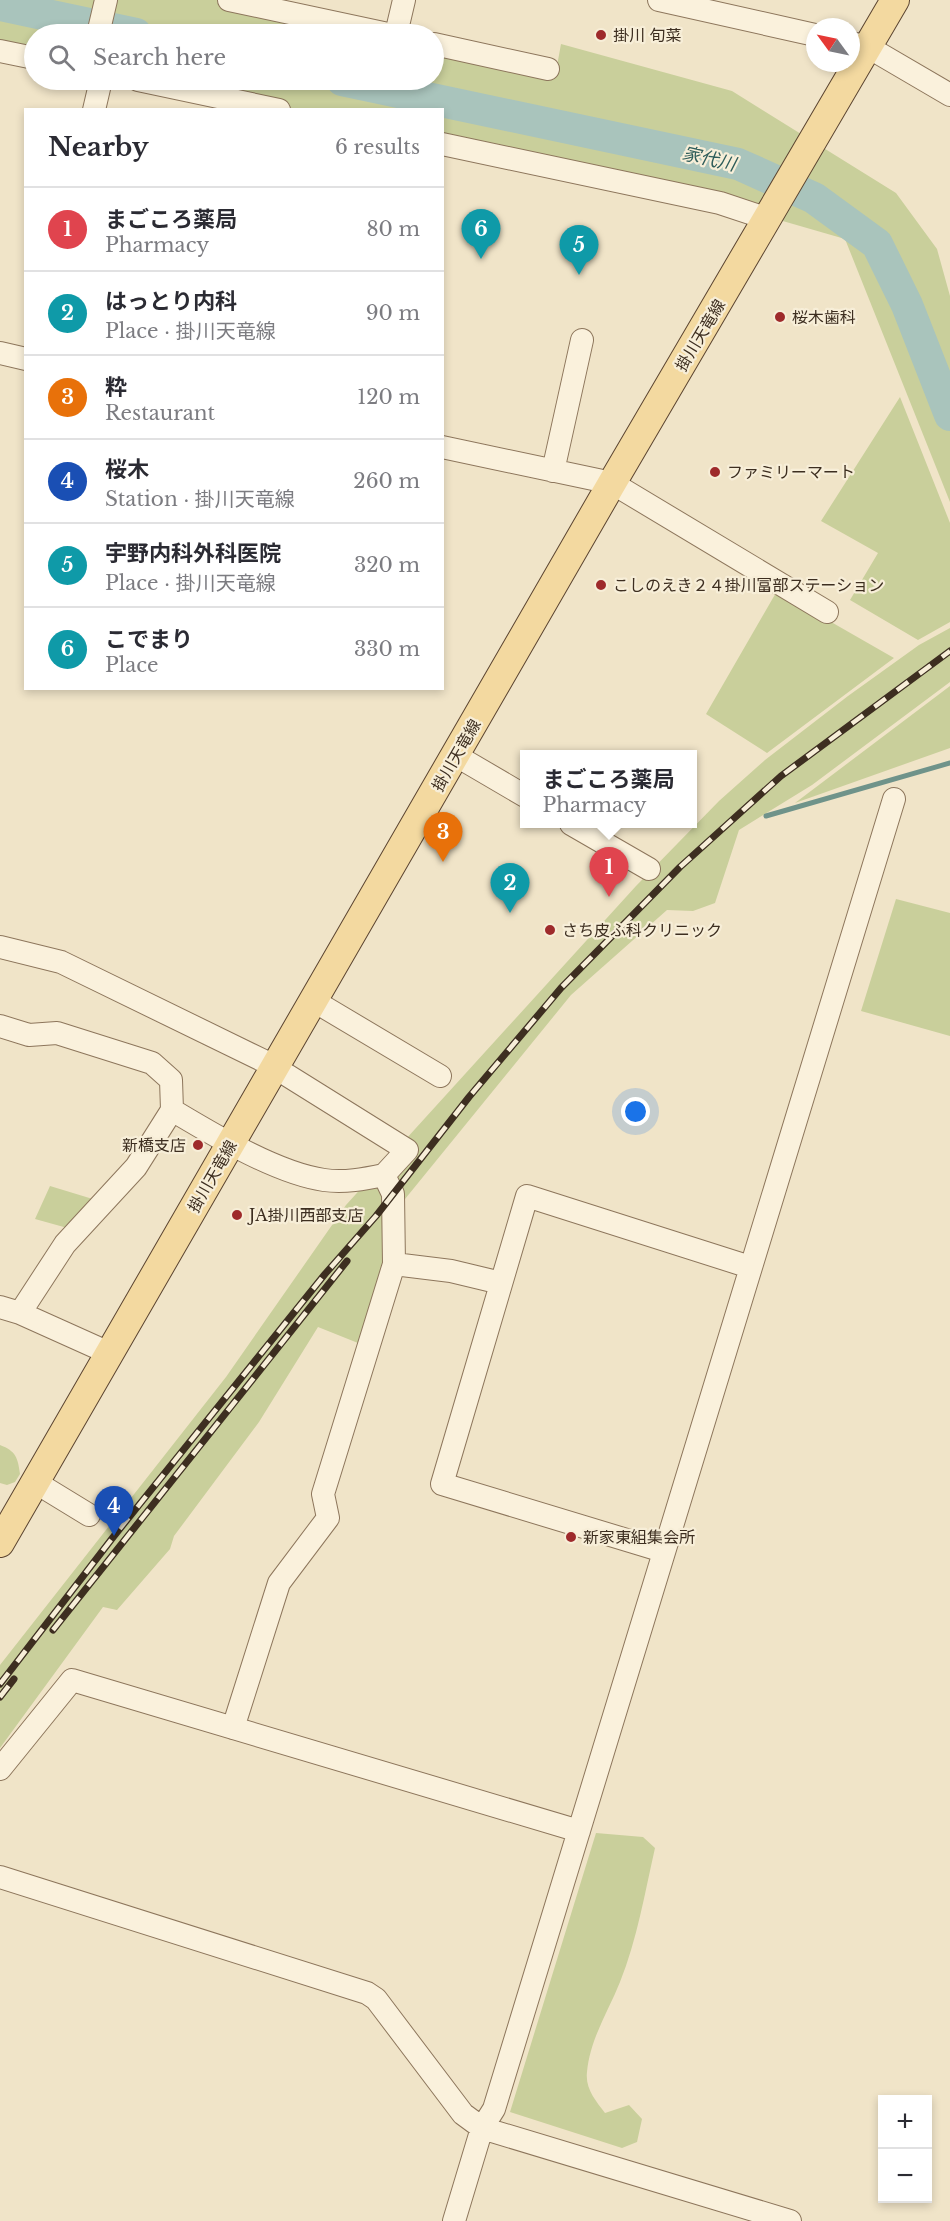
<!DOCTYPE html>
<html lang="en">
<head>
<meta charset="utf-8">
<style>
  :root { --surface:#fff; --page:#f7f7f7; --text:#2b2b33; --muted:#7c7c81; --line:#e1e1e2; --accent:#9e2a2b }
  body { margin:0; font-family:"Libre Baskerville","Noto Sans JP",serif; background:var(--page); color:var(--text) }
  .controls { position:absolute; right:18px; bottom:18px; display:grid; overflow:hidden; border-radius:0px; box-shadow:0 3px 9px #0003 }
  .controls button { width:54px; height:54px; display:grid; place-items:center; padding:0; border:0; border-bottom:2px solid var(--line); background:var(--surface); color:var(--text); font:30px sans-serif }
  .compass { position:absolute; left:806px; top:18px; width:54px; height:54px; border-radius:50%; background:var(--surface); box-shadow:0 3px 9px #0003; rotate:303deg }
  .you { position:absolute; left:636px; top:1112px; width:21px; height:21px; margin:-15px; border:4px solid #fff; border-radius:50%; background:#1a73e8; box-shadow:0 0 0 9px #1a73e833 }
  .badge { display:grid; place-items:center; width:39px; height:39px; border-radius:50%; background:var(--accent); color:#fff; font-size:20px; font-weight:700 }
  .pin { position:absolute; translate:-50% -50px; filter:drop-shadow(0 2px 3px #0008) }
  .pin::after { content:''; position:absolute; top:32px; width:21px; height:18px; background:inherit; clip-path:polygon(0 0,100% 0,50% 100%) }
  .popup { position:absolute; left:520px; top:750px; width:177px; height:78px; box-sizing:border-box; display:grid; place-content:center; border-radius:0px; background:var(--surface); filter:drop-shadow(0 2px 4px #0005); font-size:20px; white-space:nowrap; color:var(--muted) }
  .popup b { font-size:22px; color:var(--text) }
  .popup::after { content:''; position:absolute; left:50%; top:100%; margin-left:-12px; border:12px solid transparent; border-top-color:var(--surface) }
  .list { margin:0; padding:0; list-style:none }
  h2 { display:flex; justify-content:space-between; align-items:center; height:78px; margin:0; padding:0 24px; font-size:26px }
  h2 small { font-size:20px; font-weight:400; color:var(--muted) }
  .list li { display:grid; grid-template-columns:39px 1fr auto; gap:18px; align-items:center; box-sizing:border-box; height:84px; padding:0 24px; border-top:2px solid var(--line) }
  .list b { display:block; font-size:22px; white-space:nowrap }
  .list p { margin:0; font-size:20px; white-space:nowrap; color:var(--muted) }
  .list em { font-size:20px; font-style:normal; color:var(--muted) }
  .icon { flex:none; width:33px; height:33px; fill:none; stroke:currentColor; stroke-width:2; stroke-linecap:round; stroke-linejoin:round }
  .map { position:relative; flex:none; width:950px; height:2221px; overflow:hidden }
  .search { position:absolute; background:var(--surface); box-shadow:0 3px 9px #0003; left:24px; top:24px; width:420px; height:66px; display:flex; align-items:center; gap:15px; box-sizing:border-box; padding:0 21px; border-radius:33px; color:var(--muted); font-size:22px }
  .panel { position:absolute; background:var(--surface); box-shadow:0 3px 9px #0003; left:24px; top:108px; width:420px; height:582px; border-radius:0px }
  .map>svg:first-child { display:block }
  .green { fill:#c9cf9b }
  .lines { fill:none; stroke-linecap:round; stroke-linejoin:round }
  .stream { stroke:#6f938a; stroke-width:5 }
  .river { stroke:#a9c4bc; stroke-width:32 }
  .minor-casing { stroke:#8d765c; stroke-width:24 }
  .major-casing { stroke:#5b4430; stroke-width:30 }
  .minor { stroke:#faf1dc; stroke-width:22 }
  .major { stroke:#f3d9a0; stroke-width:28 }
  .rail-casing { stroke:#3d2e20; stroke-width:7 }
  .rail { stroke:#f7eed8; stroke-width:4.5; stroke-dasharray:14; stroke-linecap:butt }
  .poi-dot { fill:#9e2a2b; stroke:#f7eed8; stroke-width:2 }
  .labels { text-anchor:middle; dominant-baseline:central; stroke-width:4.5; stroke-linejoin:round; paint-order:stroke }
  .poi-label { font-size:16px; fill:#3d2e20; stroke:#f7eed8; text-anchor:start }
  .street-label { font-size:16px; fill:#3d2e20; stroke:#f7eed8 }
  .water-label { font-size:18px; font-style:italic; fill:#2f5d5a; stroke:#f7eed8 }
</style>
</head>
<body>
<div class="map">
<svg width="950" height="2221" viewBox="0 0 950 2221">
  <rect width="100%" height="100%" fill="#f0e4c8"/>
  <path class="green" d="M0,0H222L371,34H34V58L0,51Z
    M561,44L732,91L896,193L937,249L950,296V502L845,239L720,203L443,144L442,110L278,109L136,80H434V49L555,77Z
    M900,397L950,523V622L918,640L850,600L878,553L821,521Z
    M777,591L894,658L767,753L706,714Z
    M950,628V682L812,785L739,830L715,903L693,911L667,910L571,995L392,1215L394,1264L363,1345L318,1327L259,1422L174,1536L170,1549L117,1610L103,1607L0,1748V1665L226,1377L346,1205L636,886L719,801L765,760L848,696L919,645Z
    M950,686V748L795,803Z
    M896,899L950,913V1036L861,1011Z
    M50,1186L96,1200L71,1229L35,1219Z
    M0,1445C16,1451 18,1458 20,1474L15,1482L7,1485L0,1483Z
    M596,1833L643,1837L655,1848C645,1892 637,1940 620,1982C608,2012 590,2039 587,2072C585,2089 596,2101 605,2113L629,2105L642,2119L637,2142L622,2148L510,2112Z"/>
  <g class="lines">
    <path class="stream" d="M25,0L32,12
      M766,816L950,763"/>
    <path class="river" d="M0,5L136,34
      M342,80L738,164L814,198L877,244L907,305L950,415"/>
    <g class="minor-casing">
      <path id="minor" d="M229,0L388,34
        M659,0L815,35
        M98,34L106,0
        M396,34L404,0
        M851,43L868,47L950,95
        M434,44L548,69
        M0,51L34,58
        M138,80L279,110
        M94,110L101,80
        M442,144L720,203L768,219
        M0,353L26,359
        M442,447L612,483L827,612
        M553,471L582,340
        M455,755L525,796
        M571,824L649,869
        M0,947L61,962L266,1062L407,1150L384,1175L393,1194L394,1264L323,1494L328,1518L279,1583L233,1728
        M314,1001L440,1076
        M0,1026L29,1035L57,1033L152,1063L171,1080L172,1110
        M394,1264L451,1271L501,1283
        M0,1307L20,1313L109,1353
        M20,1313L65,1244L136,1167L172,1110C214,1135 276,1173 324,1180C344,1183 365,1179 384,1175
        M35,1482L89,1515
        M663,1551L442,1484L527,1196L750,1267
        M0,1769L72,1680L579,1831
        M0,1877L367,1993L376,1999L463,2114L482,2128L790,2221
        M454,2221L482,2128L494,2109C628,1673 760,1236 894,799"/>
    </g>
    <g class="major-casing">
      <path id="major" d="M0,1543L612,483L895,0"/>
    </g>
    <use href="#minor" class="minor"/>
    <use href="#major" class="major"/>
    <g class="rail-casing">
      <path id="rail" d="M53,1630L347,1261
        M0,1684L114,1536L325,1274L376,1216L469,1097L561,988L680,867L781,776L950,651
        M0,1697L14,1679"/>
    </g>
    <use href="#rail" class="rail"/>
  </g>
  <g class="poi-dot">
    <circle cx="601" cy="35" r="6"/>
    <circle cx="780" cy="317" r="6"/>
    <circle cx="715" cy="472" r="6"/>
    <circle cx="601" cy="585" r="6"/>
    <circle cx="550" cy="930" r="6"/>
    <circle cx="198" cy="1145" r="6"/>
    <circle cx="237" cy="1215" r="6"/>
    <circle cx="571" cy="1537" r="6"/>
  </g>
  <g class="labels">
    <g class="poi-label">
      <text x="613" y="35">掛川 旬菜</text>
      <text x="792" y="317">桜木歯科</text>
      <text x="727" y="472">ファミリーマート</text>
      <text x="613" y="585">こしのえき２４掛川富部ステーション</text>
      <text x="562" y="930">さち皮ふ科クリニック</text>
      <text x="186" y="1145" text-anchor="end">新橋支店</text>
      <text x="249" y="1215">JA掛川西部支店</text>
      <text x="583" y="1537">新家東組集会所</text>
    </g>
    <g class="street-label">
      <text transform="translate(700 335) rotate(-59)">掛川天竜線</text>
      <text transform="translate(456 755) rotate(-60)">掛川天竜線</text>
      <text transform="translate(212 1176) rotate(-60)">掛川天竜線</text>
    </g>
    <g class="water-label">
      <text transform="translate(709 159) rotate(13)">家代川</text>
    </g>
  </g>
</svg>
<div class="controls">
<button>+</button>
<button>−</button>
</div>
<svg class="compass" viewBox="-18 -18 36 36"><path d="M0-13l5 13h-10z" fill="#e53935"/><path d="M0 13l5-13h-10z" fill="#7c7c81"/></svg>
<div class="you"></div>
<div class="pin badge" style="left:609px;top:897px;background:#e0444e">1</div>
<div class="popup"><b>まごころ薬局</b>Pharmacy</div>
<div class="pin badge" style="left:510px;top:913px;background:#0f9aa8">2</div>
<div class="pin badge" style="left:443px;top:862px;background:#e8710a">3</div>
<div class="pin badge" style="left:114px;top:1536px;background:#1a4fb4">4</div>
<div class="pin badge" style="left:579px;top:275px;background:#0f9aa8">5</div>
<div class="pin badge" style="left:481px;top:259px;background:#0f9aa8">6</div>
<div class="search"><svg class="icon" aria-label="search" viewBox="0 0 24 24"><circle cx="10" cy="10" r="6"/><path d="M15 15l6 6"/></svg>Search here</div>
<section class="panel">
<h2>Nearby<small>6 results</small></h2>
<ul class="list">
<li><span class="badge" style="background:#e0444e">1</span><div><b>まごころ薬局</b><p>Pharmacy</p></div><em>80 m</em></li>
<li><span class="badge" style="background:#0f9aa8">2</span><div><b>はっとり内科</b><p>Place · 掛川天竜線</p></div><em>90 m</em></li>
<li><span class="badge" style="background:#e8710a">3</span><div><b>粋</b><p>Restaurant</p></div><em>120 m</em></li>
<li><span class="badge" style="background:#1a4fb4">4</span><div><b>桜木</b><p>Station · 掛川天竜線</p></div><em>260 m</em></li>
<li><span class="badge" style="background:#0f9aa8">5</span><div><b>宇野内科外科医院</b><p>Place · 掛川天竜線</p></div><em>320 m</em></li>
<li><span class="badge" style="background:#0f9aa8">6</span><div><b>こでまり</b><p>Place</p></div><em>330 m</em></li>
</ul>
</section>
</div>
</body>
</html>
